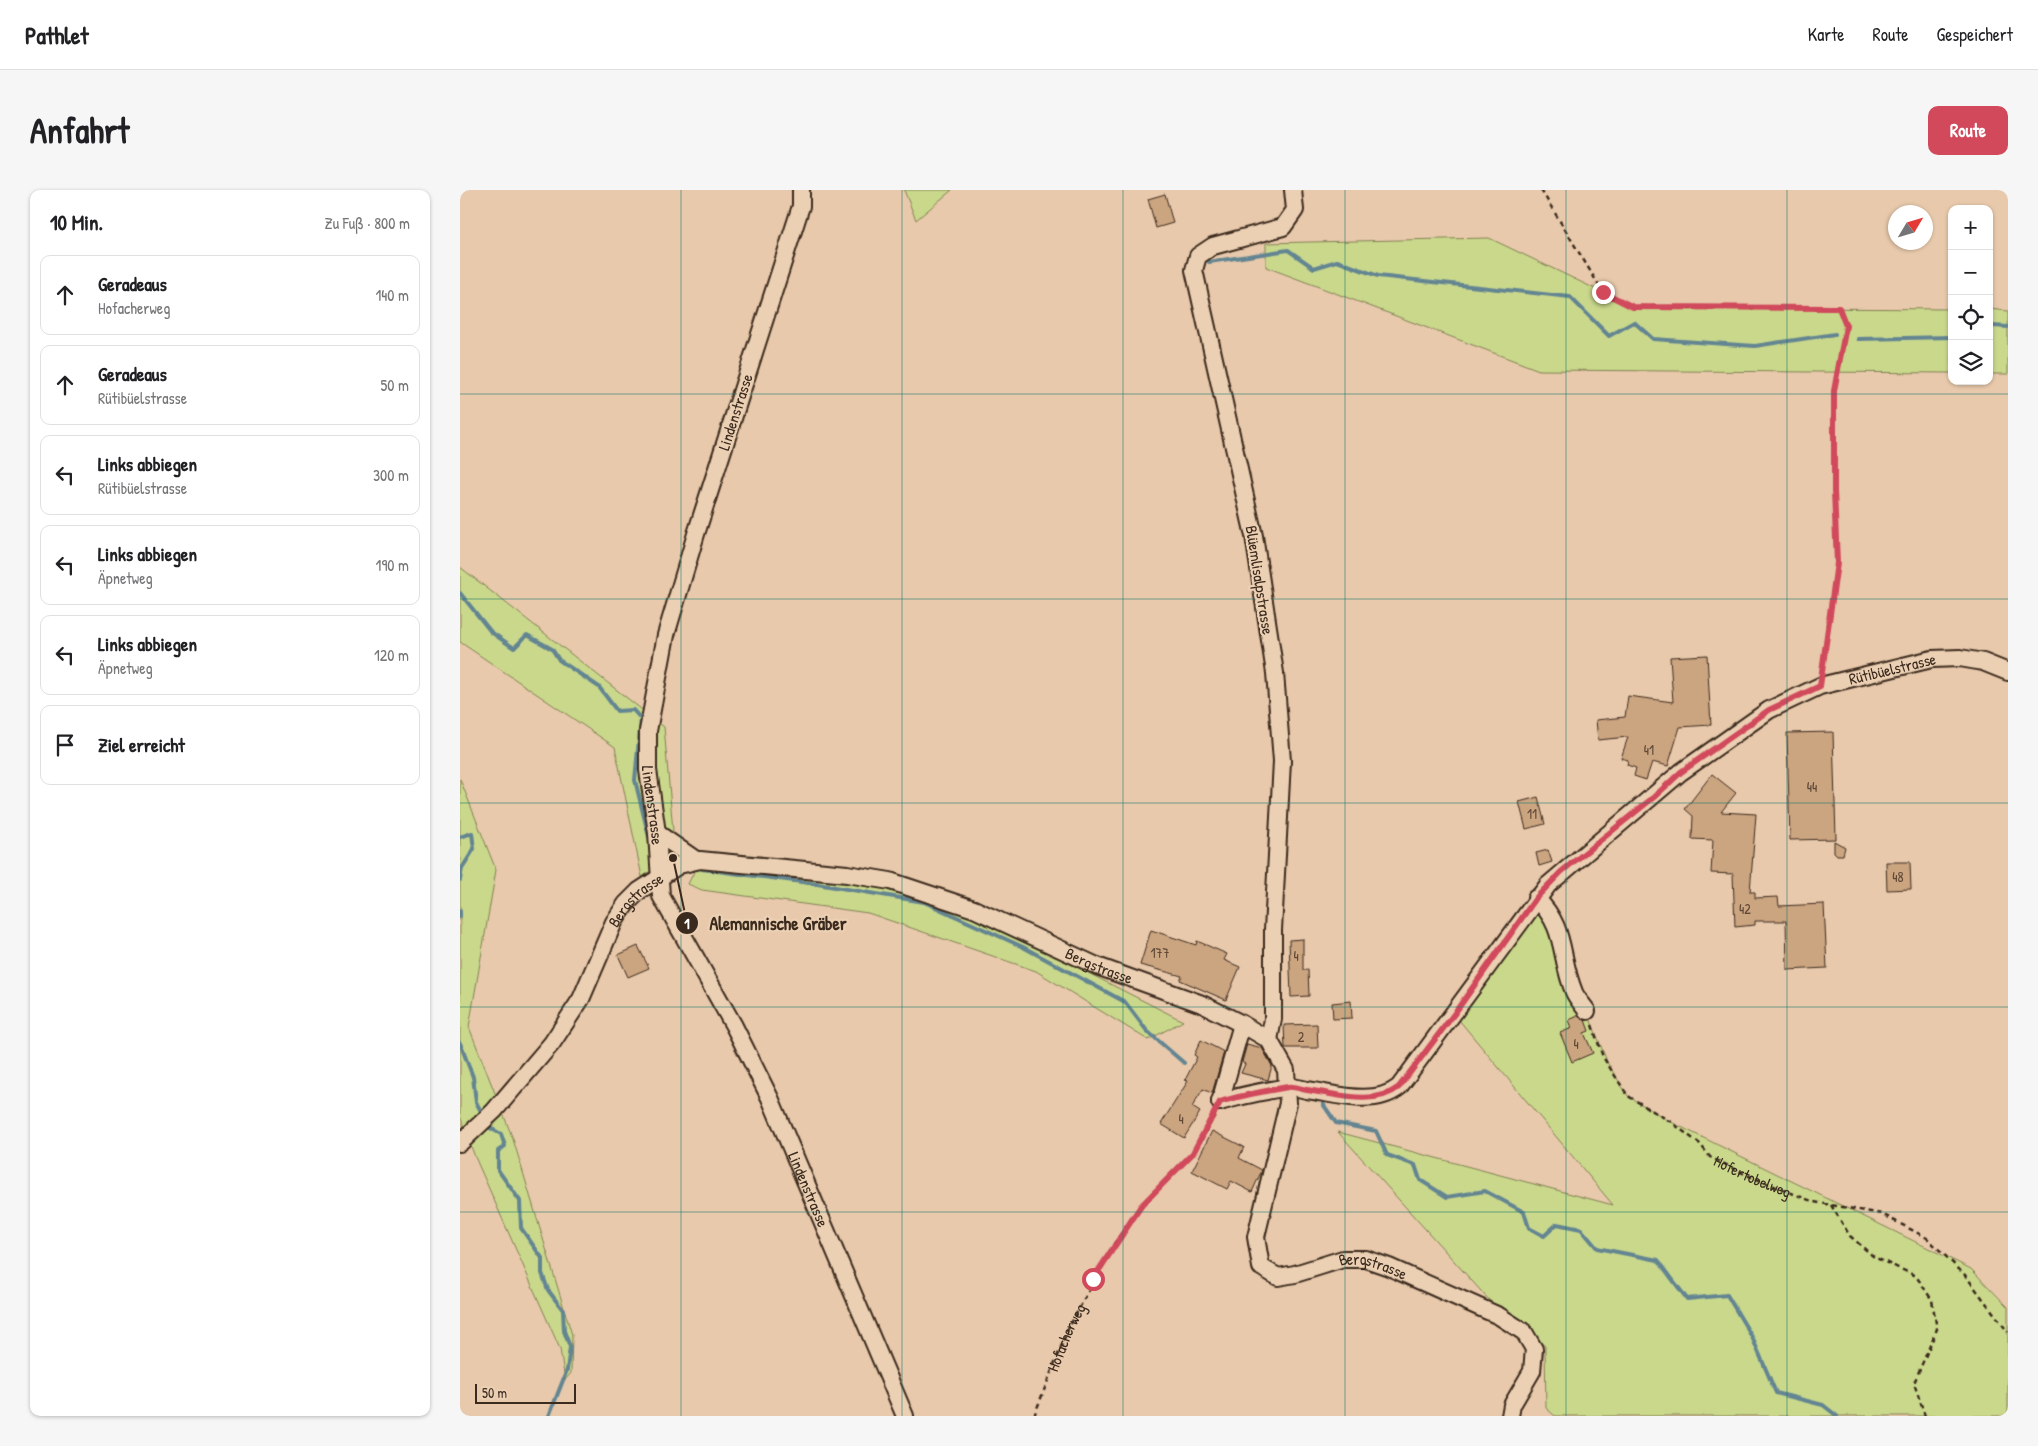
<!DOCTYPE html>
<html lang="de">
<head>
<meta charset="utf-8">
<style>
  :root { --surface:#fff; --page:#f6f6f6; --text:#202124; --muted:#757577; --line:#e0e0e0; --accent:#d1495b }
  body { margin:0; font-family:"Patrick Hand",sans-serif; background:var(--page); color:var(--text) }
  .controls { position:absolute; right:15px; top:15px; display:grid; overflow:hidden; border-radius:10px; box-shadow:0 1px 4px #0004 }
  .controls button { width:45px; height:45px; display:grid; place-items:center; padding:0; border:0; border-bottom:1px solid var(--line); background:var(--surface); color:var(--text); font:25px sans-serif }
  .compass { position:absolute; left:1428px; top:15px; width:45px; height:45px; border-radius:50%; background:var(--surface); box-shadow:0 1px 4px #0004; rotate:52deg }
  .scale { position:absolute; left:15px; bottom:12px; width:101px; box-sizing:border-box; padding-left:5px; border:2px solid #3b2a1e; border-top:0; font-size:14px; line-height:18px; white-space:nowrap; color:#3b2a1e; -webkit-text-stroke:4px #ecd0b3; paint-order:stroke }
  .stop { position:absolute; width:15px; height:15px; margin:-11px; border:4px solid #d1495b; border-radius:50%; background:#fff }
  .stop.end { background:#d1495b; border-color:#fff; box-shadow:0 1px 5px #0008 }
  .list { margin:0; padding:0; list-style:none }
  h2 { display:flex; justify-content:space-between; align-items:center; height:65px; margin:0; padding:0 20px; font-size:21px }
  h2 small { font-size:16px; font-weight:400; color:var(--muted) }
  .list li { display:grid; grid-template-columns:32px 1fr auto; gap:15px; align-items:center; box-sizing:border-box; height:80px; margin:0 10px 10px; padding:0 10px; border:1px solid var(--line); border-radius:10px }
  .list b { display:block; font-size:19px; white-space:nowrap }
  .list p { margin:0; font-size:16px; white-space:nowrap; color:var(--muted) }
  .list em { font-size:16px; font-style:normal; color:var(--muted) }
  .icon { flex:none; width:28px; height:28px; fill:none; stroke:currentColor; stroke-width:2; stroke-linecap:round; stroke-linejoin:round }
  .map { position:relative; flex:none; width:1548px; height:1226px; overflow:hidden; border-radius:10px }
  header { display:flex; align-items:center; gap:30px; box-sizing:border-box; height:70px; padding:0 25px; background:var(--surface); border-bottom:1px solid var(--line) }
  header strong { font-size:24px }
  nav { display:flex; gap:28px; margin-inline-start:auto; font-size:18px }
  .intro { display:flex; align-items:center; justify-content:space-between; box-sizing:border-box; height:120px; padding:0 30px }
  h1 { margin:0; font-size:35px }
  .button { padding:12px 22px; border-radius:10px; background:var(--accent); color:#fff; font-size:18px; font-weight:700 }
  main { display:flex; gap:30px; padding:0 30px }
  aside { flex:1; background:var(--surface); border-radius:10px; box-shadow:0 1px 4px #0004 }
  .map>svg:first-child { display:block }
  .green { fill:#c9d88b; stroke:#828154 }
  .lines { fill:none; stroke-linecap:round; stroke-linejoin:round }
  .stream { stroke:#648592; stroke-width:4 }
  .building { fill:#cba480; stroke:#3b2a1e }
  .minor-casing { stroke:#3b2a1e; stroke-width:20 }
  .path { stroke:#3b2a1e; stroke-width:2.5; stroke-dasharray:5 4; stroke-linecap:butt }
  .minor { stroke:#ecd0b3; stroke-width:16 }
  .route { stroke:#d1495b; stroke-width:6 }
  .grid { fill:none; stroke:#0f766e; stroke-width:1; stroke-opacity:0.55 }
  .labels { text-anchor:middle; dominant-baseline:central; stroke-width:4.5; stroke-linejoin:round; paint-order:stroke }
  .number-label { font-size:14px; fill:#5f4836 }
  .street-label { font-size:16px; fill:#3b2a1e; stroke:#ecd0b3 }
  .leader { fill:none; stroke:#3b2a1e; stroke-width:2 }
  .callout-dot { fill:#3b2a1e; stroke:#ecd0b3; stroke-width:2 }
  .mark-label { font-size:15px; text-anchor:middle; font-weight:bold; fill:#fff }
  .callout-label { font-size:18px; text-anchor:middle; font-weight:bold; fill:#3b2a1e; stroke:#ecd0b3; stroke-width:4.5; stroke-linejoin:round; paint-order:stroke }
</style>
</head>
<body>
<header>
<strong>Pathlet</strong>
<nav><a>Karte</a><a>Route</a><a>Gespeichert</a></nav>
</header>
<div class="intro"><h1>Anfahrt</h1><a class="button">Route</a></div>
<main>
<aside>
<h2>10 Min.<small>Zu Fuß · 800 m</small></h2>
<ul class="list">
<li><svg class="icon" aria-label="ahead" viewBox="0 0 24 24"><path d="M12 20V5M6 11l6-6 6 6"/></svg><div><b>Geradeaus</b><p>Hofacherweg</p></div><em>140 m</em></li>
<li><svg class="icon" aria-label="ahead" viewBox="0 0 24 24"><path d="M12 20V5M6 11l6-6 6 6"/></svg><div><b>Geradeaus</b><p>Rütibüelstrasse</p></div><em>50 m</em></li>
<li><svg class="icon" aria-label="left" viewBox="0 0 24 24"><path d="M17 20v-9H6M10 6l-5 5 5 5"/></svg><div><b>Links abbiegen</b><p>Rütibüelstrasse</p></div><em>300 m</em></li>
<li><svg class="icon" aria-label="left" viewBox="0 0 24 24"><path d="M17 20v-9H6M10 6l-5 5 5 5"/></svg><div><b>Links abbiegen</b><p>Äpnetweg</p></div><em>190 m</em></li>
<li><svg class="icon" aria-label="left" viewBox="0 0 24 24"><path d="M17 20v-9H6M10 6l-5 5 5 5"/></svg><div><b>Links abbiegen</b><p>Äpnetweg</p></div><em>120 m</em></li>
<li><svg class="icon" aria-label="arrive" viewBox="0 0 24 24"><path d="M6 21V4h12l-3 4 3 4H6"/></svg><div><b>Ziel erreicht</b></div></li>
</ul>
</aside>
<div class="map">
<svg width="1548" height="1226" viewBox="0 0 1548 1226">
  <rect width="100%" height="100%" fill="#e8c9ab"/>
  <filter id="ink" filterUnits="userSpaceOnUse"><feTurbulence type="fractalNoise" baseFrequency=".02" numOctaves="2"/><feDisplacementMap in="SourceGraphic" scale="10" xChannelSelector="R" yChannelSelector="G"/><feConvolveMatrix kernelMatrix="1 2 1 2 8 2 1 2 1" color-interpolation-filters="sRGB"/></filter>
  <g filter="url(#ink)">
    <path class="green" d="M444,0H492L456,30Z
      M1029,48L1173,117L1492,119V183L1079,180L806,77V53Z
      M1529,119L1548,121V184H1529Z
      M0,377L204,537L215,664L182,687L155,557L0,452Z
      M0,589L36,680L9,837L53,949L112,1145L111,1183L105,1190L100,1159L15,967L0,926Z
      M240,670L387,684L496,716L723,831L688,850L576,781L408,723L242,700L228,694Z
      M1076,708L1127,821L1148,874L1168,906L1211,932L1511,1079L1548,1117V1226H1095L1086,1218L1085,1156L1039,1121L878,942L1153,1015L994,824Z"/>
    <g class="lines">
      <path class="stream" d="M749,72L828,60L854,78L877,71L918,86L1110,107L1149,146L1174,132L1193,149L1295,156L1375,144
        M1529,139L1532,136L1548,137
        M1398,149L1492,147
        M0,403L31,442L54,458L67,445L92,459L99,470L139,497L157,521L173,520L181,529L175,590L189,647
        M0,647L12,643L14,659L2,678L0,690
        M242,679L357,694L464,712L563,757L665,812L687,841L724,873
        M0,721V727
        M0,853L13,887L16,912L23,925
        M863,914L876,933L916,941L927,965L955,975L960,990L987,1007L1025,1001L1064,1022L1069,1038L1084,1046L1097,1034L1121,1039L1137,1058L1198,1070L1227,1109L1267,1105L1292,1147L1316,1203L1363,1215L1377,1226
        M27,933L30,938L41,944L45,956L38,961V980L60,1011L61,1038L82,1068V1083L88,1100L103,1120L104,1141L110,1157L107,1180L89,1226"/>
    </g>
    <path class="building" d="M705,4L713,33L696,38L688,9Z
      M1247,465L1251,535L1220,537L1208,576L1192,572L1186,590L1174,586L1176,578L1167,575L1168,570L1161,568L1168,547L1138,550L1136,530L1165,527L1168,506L1213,512L1210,467Z
      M1373,542L1376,649L1330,650L1327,543Z
      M1252,584L1276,603L1261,622L1296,624L1290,702H1295V708L1318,707L1319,716L1364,714L1367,778L1327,780L1326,731H1295V735L1275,737L1273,684L1251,683L1253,650L1232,649L1233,626L1225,619Z
      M1078,607L1085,634L1066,639L1059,612Z
      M1374,651L1385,657L1383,665H1377L1374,662Z
      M1088,660L1092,672L1079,676L1076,663Z
      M1426,672H1450L1451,699L1427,700Z
      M691,740L736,755L737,751L767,764L764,770L780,777L766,810L720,790L722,786L680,775Z
      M843,749V780H848L849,806L831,807L829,750Z
      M178,756L189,778L168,787L158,765Z
      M891,811L892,828L873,829L872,813Z
      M1118,826L1125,830L1129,841L1124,843L1133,863L1112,872L1100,843L1112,838L1109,830Z
      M857,834L858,858H825L824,835Z
      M741,850L764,862L753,900L751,903L743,899L732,917L740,922L724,948L701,934L728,891L725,890L737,867L734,865Z
      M787,854L802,858L812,876L808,890L781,883L785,874L782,872Z
      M752,941L784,957L779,968L802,980L792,1002L771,991L767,999L732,981Z"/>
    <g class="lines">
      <g class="minor-casing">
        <g id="minor">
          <path id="s3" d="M341,0V16L236,344L206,445L188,541V580L197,643L201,706L274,836L310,908L445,1226"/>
          <path d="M197,643L236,670"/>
          <path d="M1076,708C1107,738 1099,766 1114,802C1117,809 1123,815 1127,821"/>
          <path d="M809,850L813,829V740L822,571L815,483L794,346L734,80L738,66L753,56L823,37L835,20L833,0"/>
          <path id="s4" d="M760,912C782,905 805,901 828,897C833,896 841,899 847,900C876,904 914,917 939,897L1088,695L1221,582L1309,520L1360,496L1472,469L1500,468L1523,472L1548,482"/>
          <path d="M760,912L782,834"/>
          <path id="s5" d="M0,953L34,921L92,853L121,809L154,732L166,714L179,701L219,675L240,670L387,684L430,691L514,719L637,776L742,814L782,834L809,850L826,880L828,913L796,1047L801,1077L818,1087L835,1084L883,1069H906L929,1077L1039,1126L1064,1142L1074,1159L1072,1181L1052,1215L1050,1226"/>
        </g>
      </g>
      <g class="path">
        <path d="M1081,0L1143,102L1173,117L1379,118L1386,136L1374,201V301L1377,373L1362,481"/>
        <path id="s1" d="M1132,835L1143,867L1168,906L1211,932L1240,954L1250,967L1289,986L1354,1012L1422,1024L1467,1048L1505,1085L1548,1142"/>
        <path d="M1371,1015L1390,1046L1414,1067L1456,1086L1472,1110L1477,1139L1454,1193L1465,1226"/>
        <path id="s2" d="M574,1226L608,1139L653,1056L681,1016L733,963L755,924"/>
      </g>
      <use href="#minor" class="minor"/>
    </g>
  </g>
  <g class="lines" filter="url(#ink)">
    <path class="route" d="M633,1089L681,1016L733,963L760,912C782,905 805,901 828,897C833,896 841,899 847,900C876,904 914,917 939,897L994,824L1076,708L1101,682L1194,607L1221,582L1309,520L1360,496L1377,373L1374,301V201L1386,136L1379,118L1173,117L1143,102"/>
  </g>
  <path class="grid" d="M221,0V1226M442,0V1226M663,0V1226M885,0V1226M1106,0V1226M1327,0V1226M0,204H1548M0,409H1548M0,613H1548M0,817H1548M0,1022H1548"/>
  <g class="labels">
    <g class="number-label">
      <text x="1189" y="559">41</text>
      <text x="1352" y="596">44</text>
      <text x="1072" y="623">11</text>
      <text x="1438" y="686">48</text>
      <text x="1285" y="718">42</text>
      <text x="700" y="762">177</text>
      <text x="836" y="765">4</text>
      <text x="841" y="846">2</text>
      <text x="1116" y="853">4</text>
      <text x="721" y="928">4</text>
    </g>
    <g class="street-label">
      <text transform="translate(275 222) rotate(-72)">Lindenstrasse</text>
      <text transform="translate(800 390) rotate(81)">Blüemlisalpstrasse</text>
      <text stroke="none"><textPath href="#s4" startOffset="848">Rütibüelstrasse</textPath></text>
      <text stroke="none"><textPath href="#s3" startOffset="638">Lindenstrasse</textPath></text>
      <text stroke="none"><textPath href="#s5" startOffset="304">Bergstrasse</textPath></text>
      <text stroke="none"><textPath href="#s5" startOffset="799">Bergstrasse</textPath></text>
      <text stroke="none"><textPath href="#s1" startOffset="230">Hofertobelweg</textPath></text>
      <text stroke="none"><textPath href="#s3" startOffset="1058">Lindenstrasse</textPath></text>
      <text stroke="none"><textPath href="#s5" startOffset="1339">Bergstrasse</textPath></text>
      <text stroke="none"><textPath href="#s2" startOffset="85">Hofacherweg</textPath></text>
    </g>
  </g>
  <path class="leader" d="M213 668L227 733"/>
  <g class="callout-dot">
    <circle cx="213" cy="668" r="5"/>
    <circle cx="227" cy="733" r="12"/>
  </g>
  <g class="mark-label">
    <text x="227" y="739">1</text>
  </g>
  <g class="callout-label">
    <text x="318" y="740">Alemannische Gräber</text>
  </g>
</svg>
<div class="controls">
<button>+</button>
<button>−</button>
<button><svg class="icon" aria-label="locate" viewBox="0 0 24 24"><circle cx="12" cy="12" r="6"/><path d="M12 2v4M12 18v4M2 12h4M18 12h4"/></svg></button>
<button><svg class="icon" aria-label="layers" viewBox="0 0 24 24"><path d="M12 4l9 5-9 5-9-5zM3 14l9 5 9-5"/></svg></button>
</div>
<svg class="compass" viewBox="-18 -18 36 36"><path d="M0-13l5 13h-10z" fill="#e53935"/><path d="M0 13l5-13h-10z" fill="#757577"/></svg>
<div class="scale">50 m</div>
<div class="stop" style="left:633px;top:1089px"></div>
<div class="stop end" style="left:1143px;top:102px"></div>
</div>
</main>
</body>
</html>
